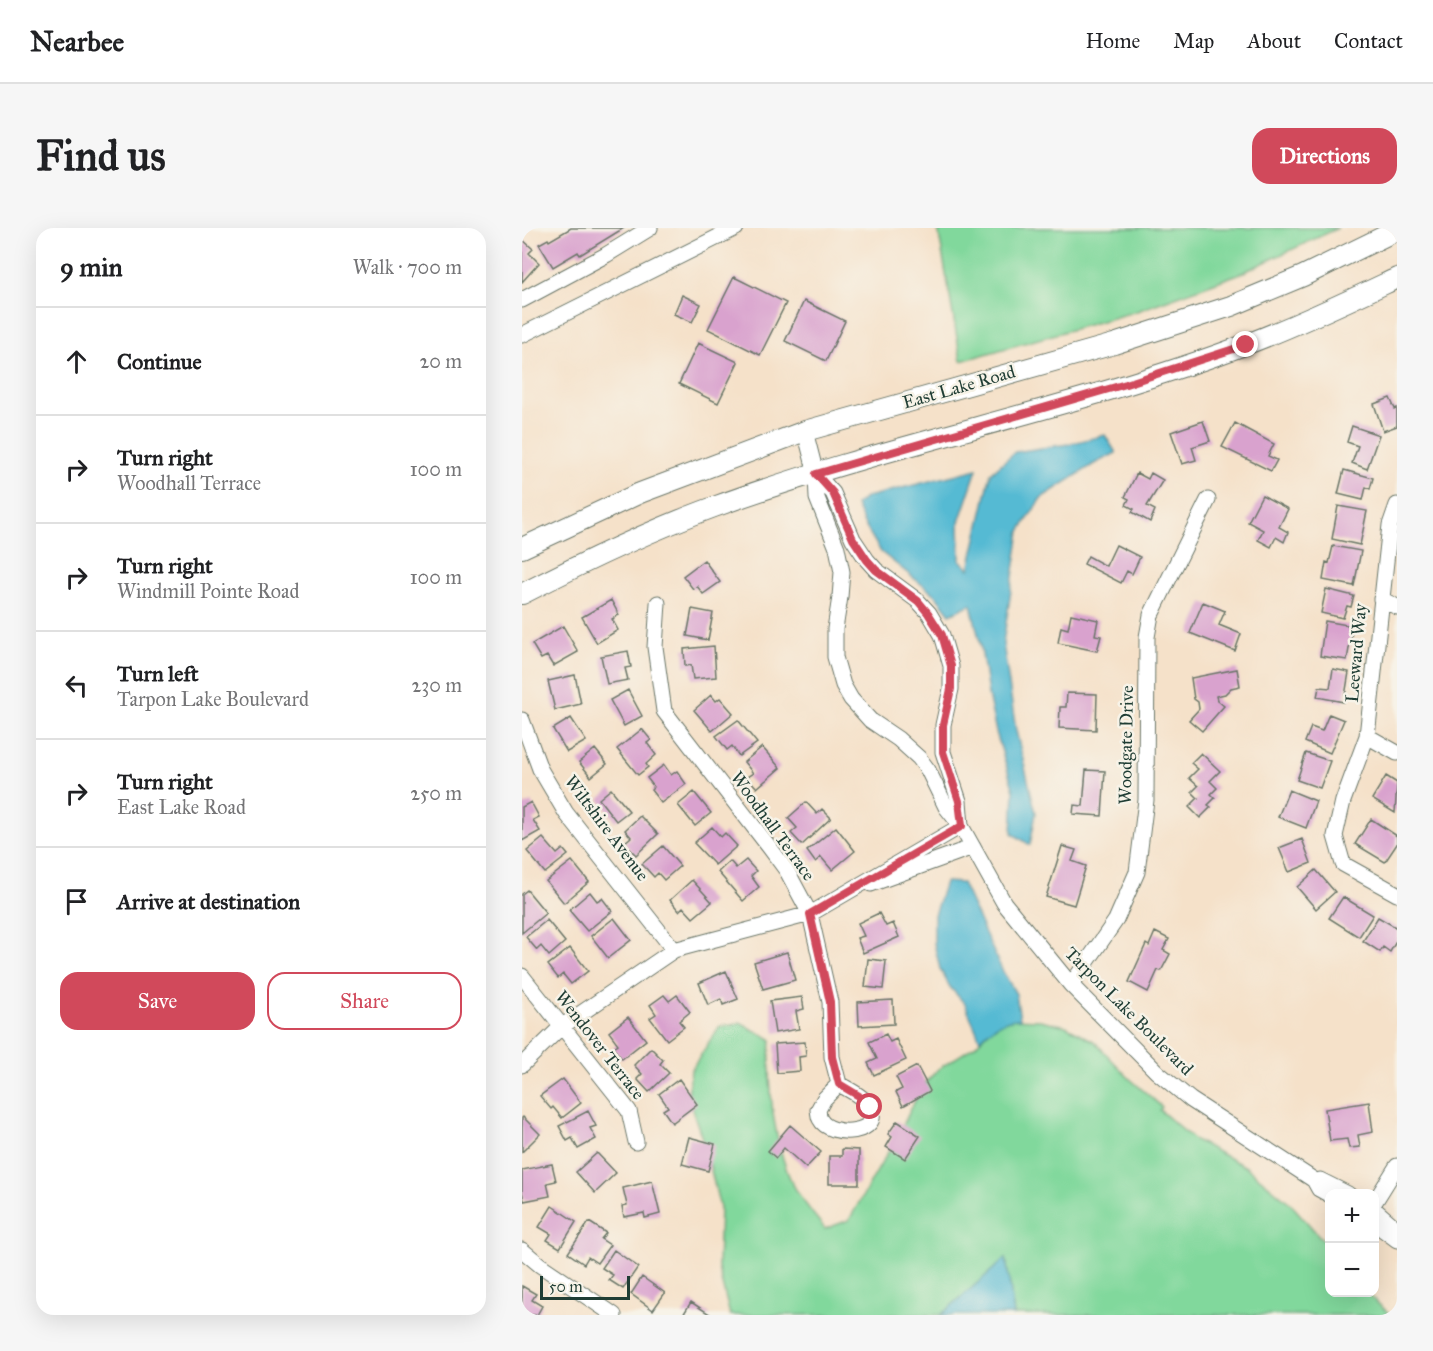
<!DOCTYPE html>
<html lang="en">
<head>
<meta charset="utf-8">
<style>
  :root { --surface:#fff; --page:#f6f6f6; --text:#202124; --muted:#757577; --line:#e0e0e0; --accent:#d1495b }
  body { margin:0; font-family:"IM FELL Great Primer",serif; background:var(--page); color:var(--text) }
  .controls { position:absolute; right:18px; bottom:18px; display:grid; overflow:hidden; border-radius:12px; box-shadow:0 6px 24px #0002 }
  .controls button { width:54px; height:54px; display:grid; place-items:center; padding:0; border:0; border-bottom:2px solid var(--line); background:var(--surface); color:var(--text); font:30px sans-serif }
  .scale { position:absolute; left:18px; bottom:15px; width:90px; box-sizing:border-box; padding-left:6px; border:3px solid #1f3d34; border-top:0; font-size:16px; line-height:21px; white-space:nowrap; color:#1f3d34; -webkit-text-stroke:4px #f7f3e8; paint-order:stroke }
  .stop { position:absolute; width:18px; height:18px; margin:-14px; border:4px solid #d1495b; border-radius:50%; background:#fff }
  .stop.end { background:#d1495b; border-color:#fff; box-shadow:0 2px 6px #0008 }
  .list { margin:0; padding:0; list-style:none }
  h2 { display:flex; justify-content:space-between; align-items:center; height:78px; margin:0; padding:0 24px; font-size:26px }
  h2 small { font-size:20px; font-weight:400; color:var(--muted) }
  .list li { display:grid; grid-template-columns:39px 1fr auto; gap:18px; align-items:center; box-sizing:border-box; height:108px; padding:0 24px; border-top:2px solid var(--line) }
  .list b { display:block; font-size:22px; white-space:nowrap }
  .list p { margin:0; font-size:20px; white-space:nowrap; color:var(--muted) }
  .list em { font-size:20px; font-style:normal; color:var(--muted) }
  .actions { display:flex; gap:12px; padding:18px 24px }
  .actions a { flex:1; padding:14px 0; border:2px solid var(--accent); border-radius:18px; text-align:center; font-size:21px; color:var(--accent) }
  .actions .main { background:var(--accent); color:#fff }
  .icon { flex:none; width:33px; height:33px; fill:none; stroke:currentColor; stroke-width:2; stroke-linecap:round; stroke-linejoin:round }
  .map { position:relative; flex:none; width:875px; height:1087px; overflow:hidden; border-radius:18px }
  header { display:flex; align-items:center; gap:36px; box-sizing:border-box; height:84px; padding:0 30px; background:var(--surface); border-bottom:2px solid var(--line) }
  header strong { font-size:28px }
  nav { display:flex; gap:33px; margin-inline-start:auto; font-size:21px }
  .intro { display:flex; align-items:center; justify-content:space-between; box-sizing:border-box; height:144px; padding:0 36px }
  h1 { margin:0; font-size:42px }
  .button { padding:15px 27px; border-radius:18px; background:var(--accent); color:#fff; font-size:21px; font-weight:700 }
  main { display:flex; gap:36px; padding:0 36px }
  aside { flex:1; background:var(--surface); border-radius:18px; box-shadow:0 6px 24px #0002 }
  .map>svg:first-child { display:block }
  .green { fill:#81d89c; stroke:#508a68; stroke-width:1.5 }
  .water { fill:#55bad3; stroke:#3a7c84; stroke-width:1.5 }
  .building { fill:#d9a2ce }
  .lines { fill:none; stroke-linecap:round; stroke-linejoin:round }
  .minor-casing { stroke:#6a7668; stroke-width:17 }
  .major-casing { stroke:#6a7668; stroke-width:22 }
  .minor { stroke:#fff; stroke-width:15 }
  .major { stroke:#fff; stroke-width:20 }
  .route { stroke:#d1495b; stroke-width:8 }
  .labels { text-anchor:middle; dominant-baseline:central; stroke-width:5; stroke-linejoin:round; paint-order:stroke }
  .street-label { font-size:18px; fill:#1f3d34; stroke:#f7f3e8 }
</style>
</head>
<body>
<header>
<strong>Nearbee</strong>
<nav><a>Home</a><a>Map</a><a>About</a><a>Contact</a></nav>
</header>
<div class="intro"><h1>Find us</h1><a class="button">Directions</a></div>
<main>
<aside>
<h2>9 min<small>Walk · 700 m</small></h2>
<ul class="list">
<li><svg class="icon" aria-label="ahead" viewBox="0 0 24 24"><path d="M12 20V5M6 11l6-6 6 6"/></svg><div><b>Continue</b></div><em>20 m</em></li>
<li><svg class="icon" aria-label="right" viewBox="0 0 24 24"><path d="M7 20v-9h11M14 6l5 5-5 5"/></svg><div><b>Turn right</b><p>Woodhall Terrace</p></div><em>100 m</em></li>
<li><svg class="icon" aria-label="right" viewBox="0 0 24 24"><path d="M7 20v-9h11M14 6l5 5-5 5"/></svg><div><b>Turn right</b><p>Windmill Pointe Road</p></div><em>100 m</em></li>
<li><svg class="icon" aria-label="left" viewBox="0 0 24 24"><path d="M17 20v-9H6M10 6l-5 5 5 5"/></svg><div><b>Turn left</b><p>Tarpon Lake Boulevard</p></div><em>230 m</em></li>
<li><svg class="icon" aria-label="right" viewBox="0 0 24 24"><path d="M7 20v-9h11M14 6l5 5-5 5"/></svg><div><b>Turn right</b><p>East Lake Road</p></div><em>250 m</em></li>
<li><svg class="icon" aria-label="arrive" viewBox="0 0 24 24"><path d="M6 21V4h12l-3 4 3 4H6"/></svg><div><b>Arrive at destination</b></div></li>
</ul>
<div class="actions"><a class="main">Save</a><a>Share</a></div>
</aside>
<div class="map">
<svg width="875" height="1087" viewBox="0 0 875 1087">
  <rect width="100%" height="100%" fill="#f7f3e8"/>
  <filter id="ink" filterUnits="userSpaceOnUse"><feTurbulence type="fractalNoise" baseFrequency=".0167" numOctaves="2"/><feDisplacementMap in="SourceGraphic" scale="12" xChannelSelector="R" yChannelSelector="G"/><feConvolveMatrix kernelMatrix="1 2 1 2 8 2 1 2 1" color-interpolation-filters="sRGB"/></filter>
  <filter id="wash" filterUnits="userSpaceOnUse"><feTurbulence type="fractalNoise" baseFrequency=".008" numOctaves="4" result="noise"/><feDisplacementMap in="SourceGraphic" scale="24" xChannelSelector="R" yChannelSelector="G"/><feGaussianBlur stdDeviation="1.35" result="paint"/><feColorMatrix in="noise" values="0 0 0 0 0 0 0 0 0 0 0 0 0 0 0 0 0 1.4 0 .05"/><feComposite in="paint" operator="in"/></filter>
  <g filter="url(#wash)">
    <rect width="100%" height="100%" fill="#f5e1c9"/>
    <path class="green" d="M416,0H816L722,44L615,83L439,133Z
      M489,791L518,792L544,798L572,813L607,850L640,879L638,882L671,911L724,939L768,975L807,1019L808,1064L844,1065L869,1087H492L484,1031L419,1087H208L196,1040L198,980L185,925L166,869L169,842L197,799L218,795L249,811C246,855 250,901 265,943C273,965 289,983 303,1001L327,992L378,903L400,859L416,841L453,818L474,796Z"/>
    <path class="water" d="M583,207L594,225L572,236L519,270L498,303L481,415L494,503L514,585L508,617L490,605L492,563L474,504L466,466L459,419L449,376L428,386L413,367L359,324L342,296L334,277L345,269L455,241L437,294L438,332L447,341L469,245L493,224L547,216Z
      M423,654L440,655L480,742L494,766L498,791C479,791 470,800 458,812L443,776L428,759L418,741L412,715V687Z
      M484,1030L492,1087H419Z"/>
    <g id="blocks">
      <path class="building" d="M49,0H102L58,27L56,24L31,39L17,16L26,11L27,13Z
        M0,11L11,21L7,25L17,35L0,54Z
        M212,49L264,75L238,127L186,101Z
        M160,67L179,76L170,94L152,86Z
        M282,73L323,93L304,133L263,113Z
        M176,115L216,134L196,175L157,156Z
        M868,170L873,181L875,180V198L861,203L852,176Z
        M681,193L688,213L670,219L674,232L660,236L649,204Z
        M713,195L752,216L746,228L755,232L749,243L700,219Z
        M830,198L857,207L845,241L830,235L836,218L825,214Z
        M822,242L851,250L848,261L844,259L841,272L816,266Z
        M615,245L626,251L629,245L641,252L625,278L633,282L628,294L610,284L612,281L604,277L607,271L603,269Z
        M740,267L766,281L757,299L766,304L762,314L754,309L749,319L736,312L741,302L726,294Z
        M816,278L845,283L838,317L810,311Z
        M594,317L618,329L610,346L605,343L599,355L562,336L566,328L584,338Z
        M811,318L839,323L832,358L801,352L804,334L807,335Z
        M182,332L198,354L181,366L175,358L171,361L161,348Z
        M804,361L832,368L829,379L825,378L821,390L799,385Z
        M89,372L97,387L90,391L96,402L75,415L60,389Z
        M681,374L703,383L697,397L719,406L713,423L668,405Z
        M170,381L191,385L186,412L165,408Z
        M549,386L576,392L573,407L579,408L575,423L536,415L539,399L546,401Z
        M803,393L831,398L825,432L798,428Z
        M41,398L56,424L31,438L25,428L19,431L10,416Z
        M192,418L194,449L171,451L169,437L163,438L162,421Z
        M106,423L109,439L103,440L106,452L85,456L79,428Z
        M715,441L718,458L709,460L703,466L694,468L695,472L702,478L680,503L667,492L677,481L676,474L672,471L669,450Z
        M811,441L827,444L822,474L795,469L797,459L808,460Z
        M53,447L59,476L33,482L26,453Z
        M106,462L120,488L102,498L88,472Z
        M545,465L575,466L574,502L537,500L538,479H544Z
        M189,467L194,473L198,470L211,485L190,503L172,482Z
        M807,486L822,492L808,525L783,514L789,499L800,503Z
        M49,490L64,513L45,524L31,501Z
        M216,492L235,515L217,528L210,518L205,522L194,508Z
        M120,501L129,512L125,515L134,527L124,536L126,539L116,547L95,521Z
        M240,519L258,540L235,560L225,549L231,545L222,534Z
        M73,521L85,536L69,549L57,534Z
        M679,525L698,543L688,553L695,560L689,566L693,570L686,577L689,579L678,590L667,579L676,570L670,564L676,558L667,550L676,541L669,535Z
        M784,525L808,533L798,560L775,552Z
        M142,537L149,547L155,543L164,556L139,575L129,562L132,559L125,550Z
        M564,542L583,543L580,588L551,586L552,577L561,578Z
        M864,548L875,555L873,585L850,571Z
        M89,561L107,583L94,593L77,571Z
        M767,562L794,573L784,600L756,589Z
        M172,564L189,585L173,598L156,577Z
        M9,574L17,589L11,592L18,603L0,613V579Z
        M284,574L295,586L300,581L309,590L280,617L269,605L275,600L266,590Z
        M118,588L136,606L114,627L102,615L109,609L103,602Z
        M849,591L875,608V616L863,634L833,616Z
        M190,599L199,609L203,605L215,618L193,637L172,615Z
        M314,599L333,623L310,642L299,629L293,634L285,623Z
        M21,610L35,626L41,621L46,627L23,645L5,623Z
        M780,611L789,635L767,644L757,620Z
        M141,618L158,638L142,652L136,645L132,649L120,636Z
        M540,618L554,622L550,633L564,638L552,677L524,669Z
        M224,632L234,643L229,648L237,659L221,673L196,644L208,633L214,640Z
        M50,633L67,654L42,675L24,653Z
        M794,642L813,664L794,681L775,659Z
        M170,652L190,674L171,690L161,679L157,683L148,672Z
        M5,662L24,685L0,705V666Z
        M68,664L75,673L80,670L90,683L65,703L47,682Z
        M821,669L851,687L837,709L807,690Z
        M357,685L364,698L371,695L377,709L341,725L335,710L342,708L336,695Z
        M856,689L875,700V712L868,724L861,719L858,724L841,713Z
        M92,690L109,712L86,730L69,708Z
        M25,692L43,714L27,728L19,718L15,722L4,709Z
        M633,704L647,711L641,722L648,726L639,743L636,742L626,764L607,754L624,716L627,718Z
        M48,720L66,743L49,756L41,746L36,750L26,737Z
        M265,724L273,752L241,761L232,734Z
        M346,731L364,733L361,761L343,759Z
        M204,743L216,771L201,777L199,771L186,777L177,755Z
        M142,767L147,773L155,767L168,784L157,793L162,799L145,812L128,790L134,786L128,777Z
        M280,769L282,781L274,783L277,801L253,805L248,773Z
        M371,772L372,796L337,798L336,774Z
        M106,789L124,812L100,831L91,820L96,816L87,804Z
        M364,806L368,814L374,811L384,832L352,847L346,835L355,831L347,814Z
        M283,814L284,828L277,829L278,843L255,845L253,816Z
        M129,820L141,832L138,836L147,845L127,864L115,851L120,846L112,837Z
        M395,838L408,863L381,878L374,864L380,861L374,849Z
        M41,851L59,875L40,890L31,879L29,881L18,868Z
        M157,851L175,876L150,895L141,882L146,879L137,866Z
        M847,874L851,904L836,907L838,919L827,920L825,911L808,913L803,881Z
        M66,883L74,898L68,900L74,911L56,921L50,910L45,913L37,898Z
        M1,889L18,906L0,924V890Z
        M375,893L398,908L383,931L364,919L370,909L366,906Z
        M268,897L299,924L284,940L262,920L254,930L246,923Z
        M167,909L193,916L186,943L160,936Z
        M320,921L337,922V956H307V928H320Z
        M75,925L94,945L73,965L54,944Z
        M30,936L34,953L25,955L28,968L2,973L0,963V942Z
        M130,953L138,986L123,990L122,985L102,989L100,978L105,977L101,960Z
        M30,978L54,994L38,1020L25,1012L29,1006L17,999Z
        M67,994L84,1005L79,1011L88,1017L75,1035L66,1029L62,1036L46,1025Z
        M92,1022L116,1039L101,1061L87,1052L91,1047L80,1040Z
        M120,1049L143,1065L131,1082L109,1066Z
        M0,1058L14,1066L10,1072L20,1078L15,1087H0Z
        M169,1074L189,1087H161Z"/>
    </g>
  </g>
  <g filter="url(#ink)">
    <use href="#blocks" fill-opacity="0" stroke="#6a7668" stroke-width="1.5"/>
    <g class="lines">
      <g class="minor-casing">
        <path id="minor" d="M0,72L84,27L128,0
          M0,107L214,0
          M283,203L294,246L295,270L315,320L320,344L318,369L313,401V429L321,457L329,471L348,492L376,511L397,530L406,542L424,579L439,598L482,675L549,757L635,844L669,872L792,952L797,961L808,967
          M294,246L311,265L331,311L345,332L354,342L396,373L407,385L420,407L429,438V461L421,497V524L437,573L439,598
          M875,277L868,297L845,508L821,573L813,608L821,636L875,666
          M859,371L875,379
          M136,375L133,419L142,483L248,620L265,643L288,686L308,774L310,829L317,856
          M0,492L18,541L44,585L152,722
          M845,508L875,525
          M349,656L451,619
          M0,748L107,883L114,914
          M549,757L594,692L615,644L624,572L625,409L629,387L686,272
          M0,837L39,799L152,722L288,686L439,598
          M317,856C327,862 341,868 347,878C364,906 308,911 298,891C296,888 297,885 296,882L302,871Z
          M798,952L826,966
          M852,975L875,938
          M852,981L875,1001
          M852,995L875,1012
          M0,1022L18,1037L92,1087"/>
      </g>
      <g class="major-casing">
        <path id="major" d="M0,320L118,265L283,203L592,116L709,78L781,48L875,2
          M0,366C62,334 126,303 192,279C366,215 551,182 725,116C776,97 826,73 875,50"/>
      </g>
      <use href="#minor" class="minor"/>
      <use href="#major" class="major"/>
    </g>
  </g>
  <g class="lines" filter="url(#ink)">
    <path class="route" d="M348,879L337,868L317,856L310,829L308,774L288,686L440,598L437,573L421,524V497L429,461V438L420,407L406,385L396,373L354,342L345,332L331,311L311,265L294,246L604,156L724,117"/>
  </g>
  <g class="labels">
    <g class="street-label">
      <text transform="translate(437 159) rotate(-16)">East Lake Road</text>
      <text transform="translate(834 425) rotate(-85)">Leeward Way</text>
      <text transform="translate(604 517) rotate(-89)">Woodgate Drive</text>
      <text transform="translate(251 598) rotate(54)">Woodhall Terrace</text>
      <text transform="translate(85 600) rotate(53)">Wiltshire Avenue</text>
      <text transform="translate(607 783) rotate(45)">Tarpon Lake Boulevard</text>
      <text transform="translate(78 817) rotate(52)">Wendover Terrace</text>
    </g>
  </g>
</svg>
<div class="controls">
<button>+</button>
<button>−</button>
</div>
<div class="scale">50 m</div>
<div class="stop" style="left:348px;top:879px"></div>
<div class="stop end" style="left:724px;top:117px"></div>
</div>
</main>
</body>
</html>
